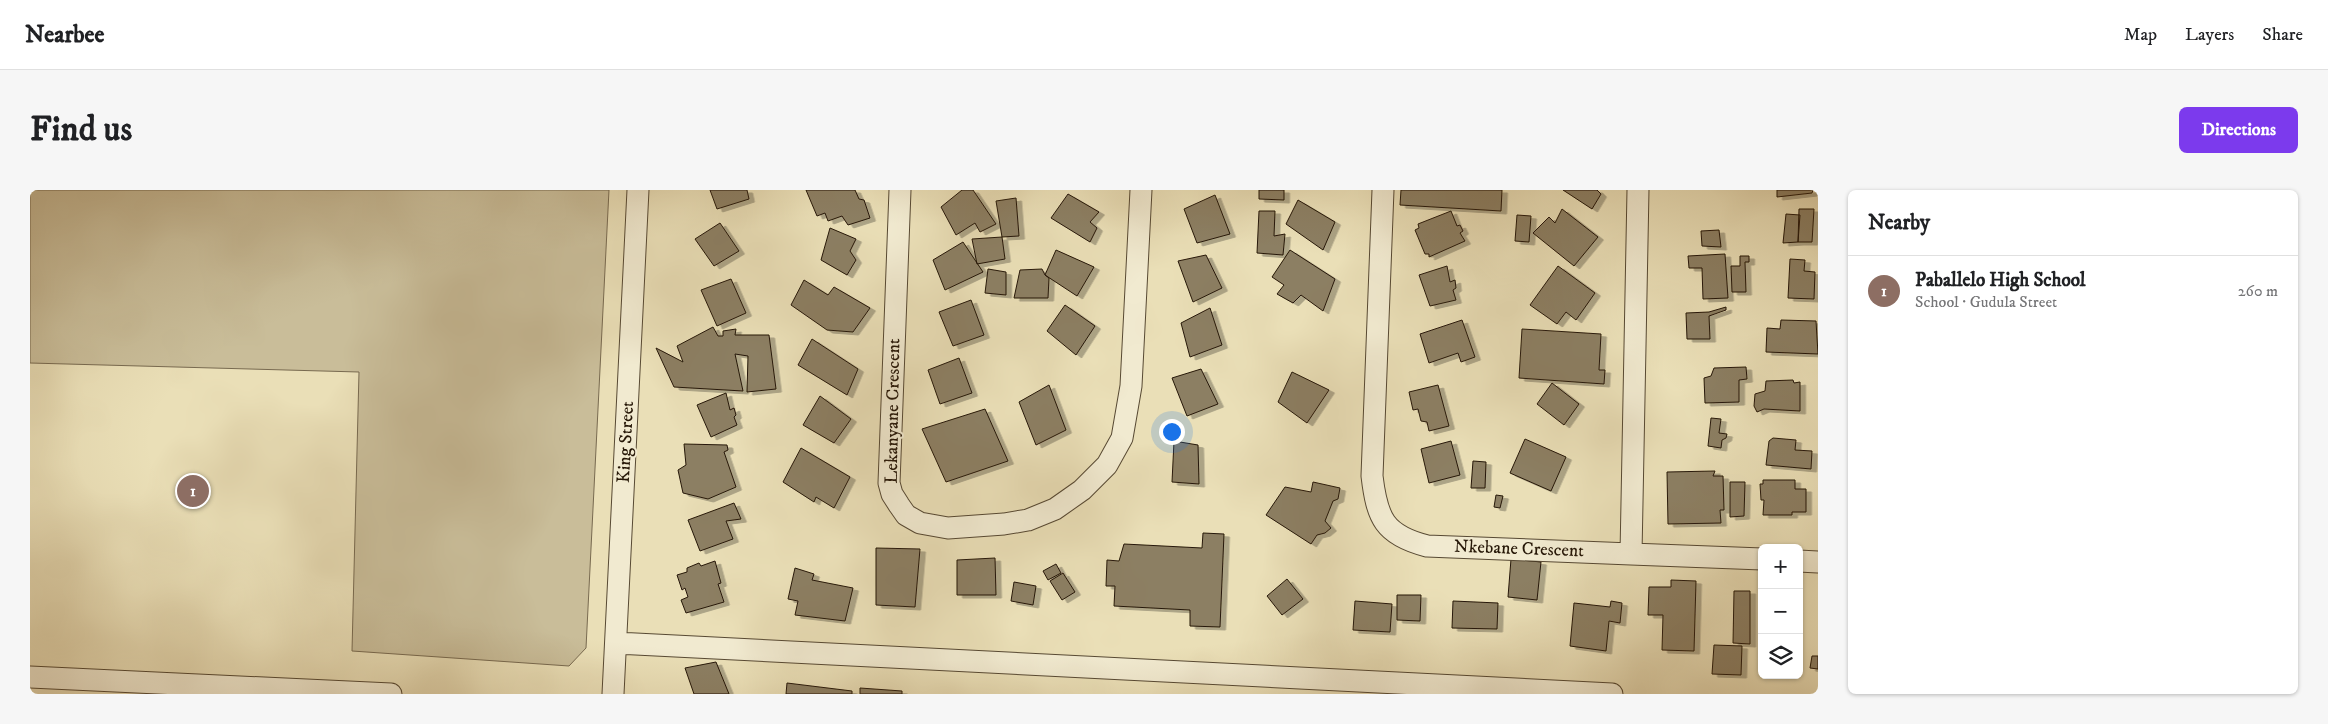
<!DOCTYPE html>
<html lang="en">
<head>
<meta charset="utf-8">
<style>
  :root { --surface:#fff; --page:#f6f6f6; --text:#202124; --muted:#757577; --line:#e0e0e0; --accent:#7c3aed }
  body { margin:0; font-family:"IM FELL DW Pica",serif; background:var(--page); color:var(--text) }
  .controls { position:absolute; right:15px; bottom:15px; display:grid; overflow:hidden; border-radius:8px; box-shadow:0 1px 4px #0004 }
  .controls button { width:45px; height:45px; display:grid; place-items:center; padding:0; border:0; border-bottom:1px solid var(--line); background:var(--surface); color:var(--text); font:25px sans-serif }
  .you { position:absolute; left:1141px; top:241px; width:18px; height:18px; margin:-12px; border:4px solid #fff; border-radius:50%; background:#1a73e8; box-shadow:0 0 0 8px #1a73e833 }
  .badge { display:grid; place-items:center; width:32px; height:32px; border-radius:50%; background:var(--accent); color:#fff; font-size:16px; font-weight:700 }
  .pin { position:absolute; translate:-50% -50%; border:2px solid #fff; box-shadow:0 1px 5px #0006 }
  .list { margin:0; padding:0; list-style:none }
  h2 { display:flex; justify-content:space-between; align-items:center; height:65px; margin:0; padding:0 20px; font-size:21px }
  h2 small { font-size:16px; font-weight:400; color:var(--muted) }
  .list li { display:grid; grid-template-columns:32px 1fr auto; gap:15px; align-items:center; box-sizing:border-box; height:70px; padding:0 20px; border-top:1px solid var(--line) }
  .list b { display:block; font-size:19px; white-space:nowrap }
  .list p { margin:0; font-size:16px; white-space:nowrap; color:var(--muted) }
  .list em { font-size:16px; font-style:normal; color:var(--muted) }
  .icon { flex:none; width:28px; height:28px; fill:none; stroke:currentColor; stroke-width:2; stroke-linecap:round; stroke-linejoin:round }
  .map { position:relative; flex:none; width:1788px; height:504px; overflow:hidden; border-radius:8px }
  header { display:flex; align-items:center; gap:30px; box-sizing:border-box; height:70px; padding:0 25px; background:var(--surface); border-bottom:1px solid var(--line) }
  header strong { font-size:24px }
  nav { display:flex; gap:28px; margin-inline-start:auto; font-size:18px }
  .intro { display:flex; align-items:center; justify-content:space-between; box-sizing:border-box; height:120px; padding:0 30px }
  h1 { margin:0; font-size:35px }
  .button { padding:12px 22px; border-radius:8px; background:var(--accent); color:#fff; font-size:18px; font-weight:700 }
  main { display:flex; gap:30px; padding:0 30px }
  aside { flex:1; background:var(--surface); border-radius:8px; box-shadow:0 1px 4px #0004 }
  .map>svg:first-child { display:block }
  .pitch { fill:#c9bd99; stroke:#786a50 }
  .building { fill:#8c7f63; stroke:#261707; filter:url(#shadow) }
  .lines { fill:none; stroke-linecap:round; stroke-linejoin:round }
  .minor-casing { stroke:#574933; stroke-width:23 }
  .minor { stroke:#f1ead0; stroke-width:21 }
  .labels { text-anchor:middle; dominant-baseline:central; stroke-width:4; stroke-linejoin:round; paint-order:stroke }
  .street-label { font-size:18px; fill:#261707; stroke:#f1ead0 }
</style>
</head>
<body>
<header>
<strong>Nearbee</strong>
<nav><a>Map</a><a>Layers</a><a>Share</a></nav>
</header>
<div class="intro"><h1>Find us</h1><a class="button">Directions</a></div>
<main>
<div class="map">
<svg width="1788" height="504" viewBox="0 0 1788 504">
  <defs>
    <filter id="shadow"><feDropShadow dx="5.5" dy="3" stdDeviation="0" flood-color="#0004"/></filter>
  </defs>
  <rect width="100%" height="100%" fill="#eadfb7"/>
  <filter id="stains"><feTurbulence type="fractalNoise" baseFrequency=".004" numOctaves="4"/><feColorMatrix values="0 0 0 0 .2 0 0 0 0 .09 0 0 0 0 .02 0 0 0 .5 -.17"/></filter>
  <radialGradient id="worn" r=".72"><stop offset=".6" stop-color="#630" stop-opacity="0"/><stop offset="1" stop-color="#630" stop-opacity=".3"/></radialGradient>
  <path class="pitch" d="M0,0H579L556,458L539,476L322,461L329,182L0,173Z"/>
  <path class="building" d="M680,0H717L719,9L687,19Z
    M776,0H825L829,9L834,10L840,28L818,35L812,26L798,31L795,23L787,26Z
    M932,0H943L966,34L950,42L945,33L926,45L911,17Z
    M1229,0H1254V10L1229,9Z
    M1371,0H1472L1471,21L1370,15Z
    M1533,0H1567L1571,4L1562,19Z
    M1747,0H1783L1782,3L1747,7Z
    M1038,4L1069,22L1060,32L1067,38L1060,52L1021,28Z
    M1185,5L1200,44L1167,53L1154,19Z
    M986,8L989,46L972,47L966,11Z
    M1268,10L1305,32L1293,60L1256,34Z
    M1532,19L1568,47L1544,76L1503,43L1519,27L1525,33Z
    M1769,19H1784L1782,52H1768Z
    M1229,21H1245L1244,46L1255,44L1253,65L1227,63Z
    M1421,21L1427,36L1430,35L1433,41L1430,43L1435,51L1399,67V64H1395L1385,40L1389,38L1388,34Z
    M1756,24L1770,25L1768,52L1753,53Z
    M1487,25L1501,26L1499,52L1485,51Z
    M690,33L709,61L684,76L665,49Z
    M800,38L826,49L820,61L826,70L817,85L791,70Z
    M1689,40L1691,57L1672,56L1671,41Z
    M972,47L975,69L947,74L942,49Z
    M933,52L953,82L915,100L903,70Z
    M1026,60L1064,77L1047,106L1015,85Z
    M1260,60L1305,89L1293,121L1271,105L1263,113L1247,104L1254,95L1242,87Z
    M1695,64L1698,108L1673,109L1672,78H1659L1658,66Z
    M1176,65L1192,98L1163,112L1148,71Z
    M1710,66H1719V72H1715L1716,102H1702L1701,76H1710Z
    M1760,69L1775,70L1774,81L1785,82L1784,109L1758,108Z
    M1417,76L1420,92L1425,90L1426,98L1423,100L1426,110L1400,116L1389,85Z
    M1528,76L1565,103L1546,130L1536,122L1527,134L1500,115Z
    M958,79L976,82V105L955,103Z
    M1012,79L1015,85L1019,88L1018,108H984L990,80Z
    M701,89L716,123L687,136L671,100Z
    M774,90L798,105L804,97L840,118L823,142L797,140L761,115Z
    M941,110L954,145L923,156L909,122Z
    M1035,115L1065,136L1046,165L1017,141Z
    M1696,117V120L1679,126L1680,149H1657L1656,123L1679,122Z
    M1180,118L1192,155L1160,167L1151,133Z
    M1432,130L1445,167L1431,172L1428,163L1399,173L1390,144Z
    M1751,130L1786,131L1788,164L1736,162L1737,138L1750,139Z
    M683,137L688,146H693V141L706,139L705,145H739L746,199L717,202L718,166L705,164L713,201L644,197L626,158L653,172L647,156Z
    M1492,139L1571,144L1569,180H1575L1574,194L1489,188Z
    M782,149L828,179L817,205L768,175Z
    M929,168L942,203L910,214L898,180Z
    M1716,177L1717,189L1709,190V212L1675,213L1674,188L1681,186L1684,178Z
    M1171,179L1188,214L1157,226L1142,188Z
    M1262,182L1299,200L1277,233L1248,212Z
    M1763,190L1764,193L1770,192V221L1734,219L1727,222L1724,216L1725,204L1735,201L1736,191Z
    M1522,193L1549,214L1534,235L1507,214Z
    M1019,195L1036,240L1006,255L989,212Z
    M1408,195L1419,236L1399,241L1397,232L1391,231L1388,219L1383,220L1379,202Z
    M696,203L700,220L704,218L706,225L704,227L707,235L681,247L667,215Z
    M790,206L821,229L804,253L773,235Z
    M955,219L978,271L916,292L892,239Z
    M1681,228L1691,229L1689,243L1697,244L1696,248L1692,250L1691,258L1678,256Z
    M1743,248L1766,250L1765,260L1782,261L1781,279L1736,275L1739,251Z
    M1495,249L1536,267L1521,301L1480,283Z
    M1144,251L1168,255L1169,294L1142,292Z
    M1421,251L1430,285L1399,293L1391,259Z
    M654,254L697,255L698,260L694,262L706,297L678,309L653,303L648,280L656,275Z
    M771,258L820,287L804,318L786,307L784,312L753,292Z
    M1443,271L1456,272L1455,298H1441Z
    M1685,281L1683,286H1693L1694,320H1690L1691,333L1638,334L1637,282Z
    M1733,290H1765V299H1776V322H1762V325H1733L1734,310H1731L1730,294H1733Z
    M1283,292L1310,298L1308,309L1303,311L1295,331L1301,338L1295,343L1287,345L1281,354L1236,325L1255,297L1281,302Z
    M1700,292H1715L1714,326L1700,327Z
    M1466,305L1473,306L1470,318L1464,317Z
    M704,313L711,329L696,331L703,349L670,361L658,330Z
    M1173,343L1194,344L1190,437L1160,436V420L1084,416L1085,396H1076L1077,370L1089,371L1094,354L1172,358Z
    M846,358L890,359L885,417L846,415Z
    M965,368L966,405H927V370Z
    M1481,369L1511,372L1507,410L1478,407Z
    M685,371L691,393L688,394L694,412L656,423L651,410L658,407L655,398L652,400L647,385L657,382V378L669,373L671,376Z
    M1026,374L1031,383L1018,390L1013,381Z
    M765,378L784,384L782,390L823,398L815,431L765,425L768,411L758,409Z
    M1033,383L1045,402L1032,410L1020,391Z
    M1257,389L1273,409L1252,425L1237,406Z
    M1641,390L1666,391L1664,461L1632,460L1633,425H1618L1619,397H1641Z
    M984,392L1006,396L1003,415L981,411Z
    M1704,401H1720V454L1703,453Z
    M1367,405H1391L1390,431L1367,430Z
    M1325,411L1362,414L1360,442L1323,440Z
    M1423,411L1468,413L1467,439L1422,438Z
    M1581,411L1592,413L1590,433L1579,431L1576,461L1540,456L1544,413L1580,417Z
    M1684,455L1712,456L1711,485L1682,484Z
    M1782,466H1788V479L1780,478Z
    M686,472L699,504H664L655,478Z
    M757,493L822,501V504H756Z
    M830,498L872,501V504H830Z"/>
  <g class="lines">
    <g class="minor-casing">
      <path id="minor" d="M870,0L859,293L862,304L869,315L876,325L890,333L918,338L974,334L998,330L1025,319L1052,300L1077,275L1092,248L1101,196L1111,0
        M1353,0L1342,286C1347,328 1354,345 1397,356L1601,364L1608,0
        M1601,364L1732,369
        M1769,371L1788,372
        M586,453L1582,504
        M0,487L361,504
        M583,504L608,0"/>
    </g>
    <use href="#minor" class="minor"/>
  </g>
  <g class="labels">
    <g class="street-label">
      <text transform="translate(863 221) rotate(-89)">Lekanyane Crescent</text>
      <text transform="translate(596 252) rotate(-87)">King Street</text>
      <text transform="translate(1489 359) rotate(2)">Nkebane Crescent</text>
    </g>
  </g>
  <rect width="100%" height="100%" filter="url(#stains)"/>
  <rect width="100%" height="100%" fill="url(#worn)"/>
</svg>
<div class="controls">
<button>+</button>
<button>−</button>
<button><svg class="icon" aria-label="layers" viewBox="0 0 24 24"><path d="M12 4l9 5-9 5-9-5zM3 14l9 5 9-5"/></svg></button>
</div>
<div class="you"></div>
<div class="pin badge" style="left:163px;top:301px;background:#8d6e63">1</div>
</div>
<aside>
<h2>Nearby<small></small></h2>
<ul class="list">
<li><span class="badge" style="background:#8d6e63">1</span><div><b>Paballelo High School</b><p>School · Gudula Street</p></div><em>260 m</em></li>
</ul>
</aside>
</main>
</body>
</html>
